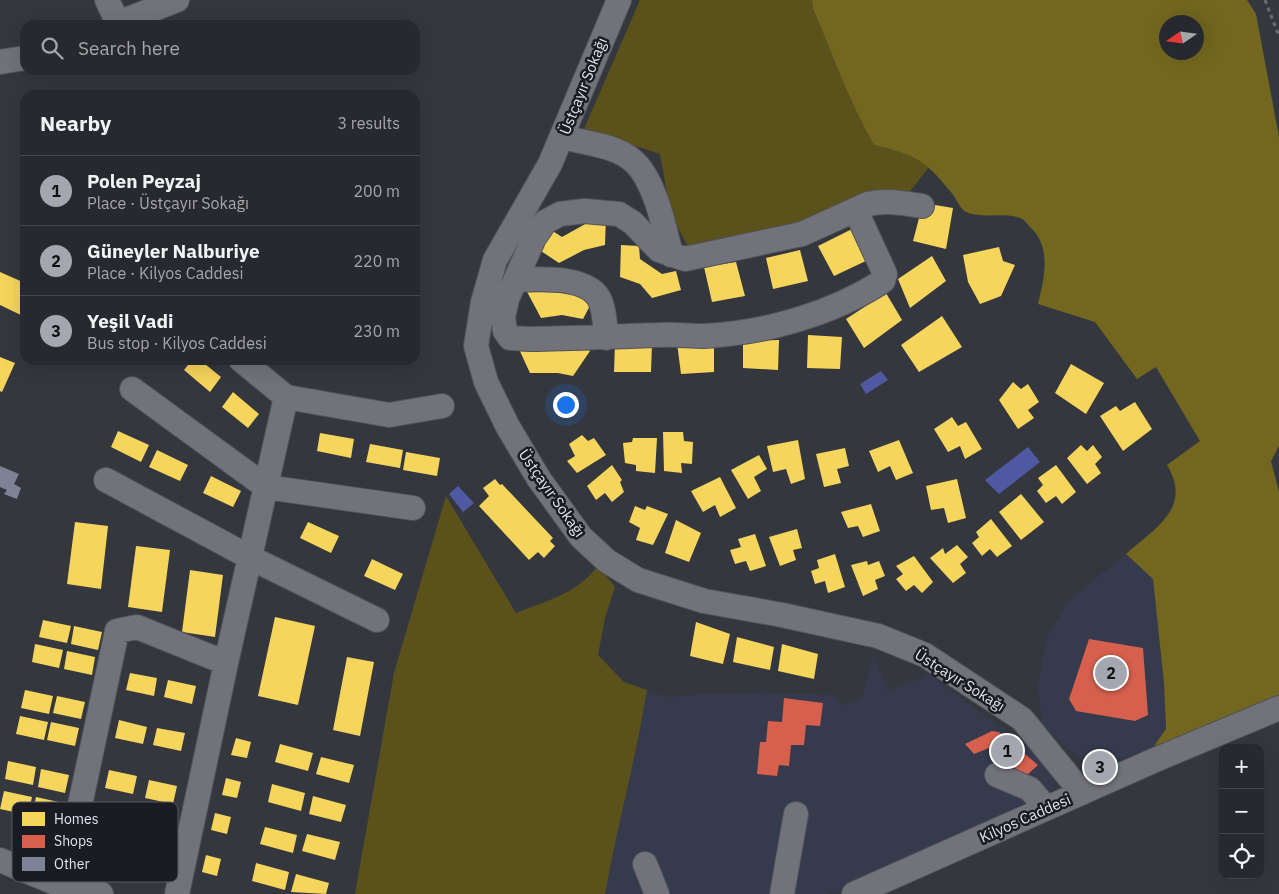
<!DOCTYPE html>
<html lang="en">
<head>
<meta charset="utf-8">
<style>
  :root { --surface:#28292f; --page:#34353b; --text:#f1f3f6; --muted:#a5a6aa; --line:#44454b; --accent:#a5a7b0 }
  body { margin:0; font-family:"IBM Plex Sans",sans-serif; background:var(--page); color:var(--text) }
  .controls { position:absolute; right:15px; bottom:15px; display:grid; overflow:hidden; border-radius:10px; box-shadow:0 5px 20px #0002 }
  .controls button { width:45px; height:45px; display:grid; place-items:center; padding:0; border:0; border-bottom:1px solid var(--line); background:var(--surface); color:var(--text); font:25px sans-serif }
  .compass { position:absolute; left:1159px; top:15px; width:45px; height:45px; border-radius:50%; background:var(--surface); box-shadow:0 5px 20px #0002; rotate:257deg }
  .you { position:absolute; left:565px; top:404px; width:18px; height:18px; margin:-12px; border:4px solid #fff; border-radius:50%; background:#1a73e8; box-shadow:0 0 0 8px #1a73e833 }
  .badge { display:grid; place-items:center; width:32px; height:32px; border-radius:50%; background:var(--accent); color:#111; font-size:16px; font-weight:700 }
  .pin { position:absolute; translate:-50% -50%; border:2px solid #fff; box-shadow:0 1px 5px #0006 }
  .list { margin:0; padding:0; list-style:none }
  h2 { display:flex; justify-content:space-between; align-items:center; height:65px; margin:0; padding:0 20px; font-size:21px }
  h2 small { font-size:16px; font-weight:400; color:var(--muted) }
  .list li { display:grid; grid-template-columns:32px 1fr auto; gap:15px; align-items:center; box-sizing:border-box; height:70px; padding:0 20px; border-top:1px solid var(--line) }
  .list b { display:block; font-size:19px; white-space:nowrap }
  .list p { margin:0; font-size:16px; white-space:nowrap; color:var(--muted) }
  .list em { font-size:16px; font-style:normal; color:var(--muted) }
  .icon { flex:none; width:28px; height:28px; fill:none; stroke:currentColor; stroke-width:2; stroke-linecap:round; stroke-linejoin:round }
  .map { position:relative; flex:none; width:1279px; height:894px; overflow:hidden }
  .search { position:absolute; background:var(--surface); box-shadow:0 5px 20px #0002; left:20px; top:20px; width:400px; height:55px; display:flex; align-items:center; gap:12px; box-sizing:border-box; padding:0 18px; border-radius:15px; color:var(--muted); font-size:19px }
  .panel { position:absolute; background:var(--surface); box-shadow:0 5px 20px #0002; left:20px; top:90px; width:400px; height:275px; border-radius:15px }
  .map>svg:first-child { display:block }
  .built { fill:#353a4c }
  .green { fill:#5b521b }
  .forest { fill:#73671f; fill-rule:evenodd }
  .water { fill:#4e59a2 }
  .homes { fill:#f6d55c }
  .shops { fill:#d6604d }
  .building { fill:#7e8296 }
  .lines { fill:none; stroke-linecap:round; stroke-linejoin:round }
  .minor-casing { stroke:#51535a; stroke-width:26 }
  .path { stroke:#6b6d72; stroke-width:3; stroke-dasharray:4 4; stroke-linecap:butt }
  .minor { stroke:#72737a; stroke-width:24 }
  .labels { text-anchor:middle; dominant-baseline:central; stroke-width:5; stroke-linejoin:round; paint-order:stroke }
  .street-label { font-size:15px; fill:#e1e3ed; stroke:#1b1c23 }
  .key { fill:#1b1c23; stroke:#565860; stroke-width:1 }
  .key-label { font-size:14px; fill:#e1e3ed }
</style>
</head>
<body>
<div class="map">
<svg width="1279" height="894" viewBox="0 0 1279 894">
  <rect width="100%" height="100%" fill="#35373f"/>
  <path class="built" d="M1126,554L1153,578L1164,683L1166,729L1154,746L1114,763L1097,757L1082,760L1042,727L1038,682L1047,637L1069,600Z
    M873,653L888,691L929,674L1028,747L1056,774L1054,789L895,865L829,894H605L616,832L642,723L647,690L667,697L703,694L764,693L833,695L842,705L862,698Z"/>
  <path class="green" d="M640,0H812L813,9C833,55 849,102 874,145L907,153L930,166L907,195L690,250L671,215L660,154L584,129Z
    M446,496L516,613C546,601 576,594 596,568L603,572L615,587L605,618L598,655L624,682L647,690C636,759 617,826 605,894H355L394,673Z"/>
  <path class="forest" d="M812,0H1247L1256,14L1279,137V446L1271,461L1279,492V695L1209,725L1185,738L1154,746L1166,729L1164,683L1153,579L1126,554C1155,528 1193,508 1167,465L1200,441L1156,367L1137,379L1095,322L1038,304C1044,279 1052,248 1031,228C1028,225 1024,219 1020,218C1004,212 981,219 966,212C959,208 956,197 950,191C923,158 915,155 874,145C849,102 833,55 813,9ZM1166,22H1196V52H1166Z"/>
  <path class="water" d="M881,371L888,380L866,394L860,384Z
    M1028,447L1040,462L999,494L985,480Z
    M458,486L474,503L463,512L449,494Z"/>
  <path class="homes" d="M923,203L953,208L946,249L913,241Z
    M606,215L605,245L584,250L559,263L538,249L551,230L562,237L587,223Z
    M856,227L870,259L834,276L818,246Z
    M621,245L639,246L640,259L662,274L676,271L681,290L652,298L640,284L620,277Z
    M999,247L1003,261L1015,265L1001,296L980,304L968,282L963,255Z
    M800,250L808,281L773,289L766,258Z
    M932,256L946,281L910,308L898,279Z
    M736,262L745,296L712,302L704,267Z
    M0,272L25,283V317L0,305Z
    M545,283L551,292L595,296L583,319L562,315L541,318L525,288Z
    M886,293L902,320L864,348L846,319Z
    M942,316L962,347L919,372L901,345Z
    M808,335L842,337L840,369L807,368Z
    M779,340L778,370L743,368V341Z
    M574,341L590,351L573,376L558,373H530L518,347Z
    M714,342V372L681,374L677,343Z
    M615,343L652,344L651,372H614Z
    M0,357L15,363L2,392L0,391Z
    M192,360H200L221,377L210,392L184,370Z
    M1071,364L1104,383L1086,414L1055,393Z
    M1013,382L1021,389L1028,384L1039,402L1028,410L1034,418L1018,429L999,400Z
    M233,392L259,414L248,428L222,407Z
    M1135,402L1152,429L1123,451L1100,416L1116,406L1120,411Z
    M952,417L958,426L966,422L982,449L965,459L960,446L948,452L934,429Z
    M118,431L149,445L141,462L111,447Z
    M663,432H683L684,441L693,442L692,464L681,463L682,473L664,471Z
    M320,433L354,439L351,458L317,451Z
    M582,435L588,441L594,438L606,455L577,473L567,461L575,456L569,444Z
    M633,438H657L655,473L636,471V465L625,463L623,443L632,442Z
    M798,440L805,479L791,484L786,469L773,472L767,446Z
    M899,440L913,473L896,480L890,466L878,472L869,451Z
    M370,444L403,450L400,468L366,462Z
    M1081,445L1087,451L1093,445L1102,457L1095,464L1101,473L1087,484L1067,458Z
    M845,448L849,466L837,469L841,483L824,487L816,454Z
    M157,450L188,465L180,481L149,467Z
    M406,452L440,458L437,476L403,470Z
    M759,455L767,469L754,477L761,491L748,499L731,470Z
    M612,465L622,480L620,482L624,492L612,502L605,493L596,500L587,486Z
    M1056,465L1076,492L1062,504L1056,496L1046,503L1037,491L1043,485L1038,478Z
    M211,476L241,491L233,507L203,493Z
    M720,477L736,508L720,517L715,505L703,512L691,491Z
    M495,479L500,485L502,484L553,538L550,541L555,546L544,558L538,552L529,560L479,506L489,496L483,488Z
    M957,479L966,518L948,523L944,508L931,510L926,486Z
    M1021,494L1044,522L1021,540L999,512Z
    M871,504L880,531L863,537L858,526L848,528L841,512Z
    M635,506L645,510L647,506L668,514L653,545L636,540L640,528L629,522Z
    M991,519L1012,546L997,557L990,549L982,556L972,543L979,537L976,532Z
    M676,520L701,533L689,562L665,553Z
    M75,522L108,526L101,589L67,584Z
    M308,522L339,536L331,553L300,538Z
    M797,529L802,548L793,550L796,560L780,566L769,537Z
    M755,534L766,566L750,571L746,561L735,564L730,550L741,547L738,539Z
    M957,545L968,557L960,564L966,573L953,583L930,558L943,548L945,554Z
    M136,546L170,550L162,612L128,607Z
    M835,554L845,587L828,593L825,581L815,584L811,571L819,568L817,560Z
    M914,556L933,582L922,593L914,585L906,591L896,579L903,574L896,566Z
    M372,559L403,574L395,590L364,576Z
    M867,561L868,565L879,561L885,576L875,580L878,589L863,596L851,565Z
    M190,570L223,575L215,637L182,632Z
    M275,617L315,626L298,705L258,696Z
    M43,620L71,626L67,643L39,637Z
    M696,622L730,634L723,664L690,656Z
    M74,626L102,632L98,650L71,644Z
    M737,637L774,647L770,670L733,662Z
    M35,644L63,650L59,668L32,662Z
    M782,644L818,654L814,679L778,671Z
    M67,651L95,657L92,675L64,669Z
    M347,657L374,662L360,736L333,730Z
    M130,673L157,678L154,696L126,690Z
    M168,680L196,686L192,704L164,697Z
    M25,690L53,696L49,714L21,708Z
    M57,696L85,702L81,719L53,713Z
    M20,716L48,722L44,740L16,734Z
    M119,720L147,727L143,744L115,738Z
    M51,722L79,728L75,746L47,740Z
    M157,728L185,733L181,751L153,745Z
    M236,738L251,742L247,758L231,755Z
    M280,744L313,753L308,771L275,762Z
    M321,757L354,765L349,783L316,774Z
    M8,761L36,767L33,785L5,779Z
    M41,769L69,775L65,793L38,787Z
    M109,770L137,776L133,794L105,788Z
    M226,778L241,782L237,798L222,795Z
    M149,780L177,786L173,804L145,798Z
    M272,784L305,793L301,811L268,802Z
    M4,791L32,797L28,815L0,809Z
    M313,796L346,805L341,822L309,814Z
    M36,797L63,803L59,821L32,815Z
    M215,813L231,817L227,834L211,830Z
    M265,827L297,835L293,853L260,844Z
    M307,834L340,842L335,860L302,851Z
    M206,855L221,859L217,876L202,872Z
    M256,863L289,872L285,890L252,881Z
    M296,874L329,883L326,894L291,892Z"/>
  <path class="shops" d="M1089,639L1143,648L1148,715L1135,721L1076,711L1069,699Z
    M784,698L823,703L820,726L806,725L804,745H791L789,766L779,765L777,776L757,774L760,742H766L768,721L782,722Z
    M992,731L999,732L1038,765L1026,776L1009,764L1001,765L995,757L997,755L989,748L974,754L965,744Z"/>
  <path class="building" d="M0,466L19,474L14,484L21,488L17,499L4,494L7,490L0,487Z"/>
  <g class="lines">
    <g class="minor-casing">
      <path id="minor" d="M107,0L118,23
        M619,0L550,164L495,260L483,302L476,346L486,382L508,427L539,479L581,537L607,561L638,580L704,601L782,615L878,636L925,655L1022,719L1082,793
        M113,25L177,0
        M0,62L25,58
        M563,137C584,143 615,145 632,160C654,177 665,229 671,255
        M856,211L885,274L883,281C832,314 765,333 704,336C689,336 674,334 658,335C615,336 573,339 530,339L510,338L505,331L503,317L507,299L534,238L545,222L560,214L584,211L619,214L633,223L659,250L685,259L802,234L868,204C886,200 903,203 922,206
        M516,280C539,279 592,275 601,303C605,314 605,326 606,338
        M241,360L286,397L389,415L442,406
        M132,389L266,487L413,508
        M106,480L251,558L377,620
        M997,775L1030,789L1046,808
        M80,805L117,631L137,627L226,663
        M0,860L58,884L101,894
        M645,864L657,894
        M177,894L226,663L286,397
        M782,894L796,814
        M854,894L1155,760L1279,708"/>
    </g>
    <path class="path" d="M1265,0L1279,36"/>
    <use href="#minor" class="minor"/>
  </g>
  <g class="labels">
    <g class="street-label">
      <text transform="translate(583 86) rotate(-68)">Üstçayır Sokağı</text>
      <text transform="translate(552 493) rotate(55)">Üstçayır Sokağı</text>
      <text transform="translate(960 680) rotate(32)">Üstçayır Sokağı</text>
      <text transform="translate(1025 818) rotate(-24)">Kilyos Caddesi</text>
    </g>
  </g>
  <rect x="12" y="802" width="166" height="80" rx="8" class="key"/>
  <rect x="22" y="812" width="23" height="14" fill="#f6d55c"/>
  <rect x="22" y="835" width="23" height="13" fill="#d6604d"/>
  <rect x="22" y="857" width="23" height="14" fill="#7e8296"/>
  <g class="key-label">
    <text x="54" y="824">Homes</text>
    <text x="54" y="846">Shops</text>
    <text x="54" y="869">Other</text>
  </g>
</svg>
<div class="controls">
<button>+</button>
<button>−</button>
<button><svg class="icon" aria-label="locate" viewBox="0 0 24 24"><circle cx="12" cy="12" r="6"/><path d="M12 2v4M12 18v4M2 12h4M18 12h4"/></svg></button>
</div>
<svg class="compass" viewBox="-18 -18 36 36"><path d="M0-13l5 13h-10z" fill="#e53935"/><path d="M0 13l5-13h-10z" fill="#a5a6aa"/></svg>
<div class="you"></div>
<div class="pin badge" style="left:1007px;top:751px">1</div>
<div class="pin badge" style="left:1111px;top:673px">2</div>
<div class="pin badge" style="left:1100px;top:767px">3</div>
<div class="search"><svg class="icon" aria-label="search" viewBox="0 0 24 24"><circle cx="10" cy="10" r="6"/><path d="M15 15l6 6"/></svg>Search here</div>
<section class="panel">
<h2>Nearby<small>3 results</small></h2>
<ul class="list">
<li><span class="badge">1</span><div><b>Polen Peyzaj</b><p>Place · Üstçayır Sokağı</p></div><em>200 m</em></li>
<li><span class="badge">2</span><div><b>Güneyler Nalburiye</b><p>Place · Kilyos Caddesi</p></div><em>220 m</em></li>
<li><span class="badge">3</span><div><b>Yeşil Vadi</b><p>Bus stop · Kilyos Caddesi</p></div><em>230 m</em></li>
</ul>
</section>
</div>
</body>
</html>
